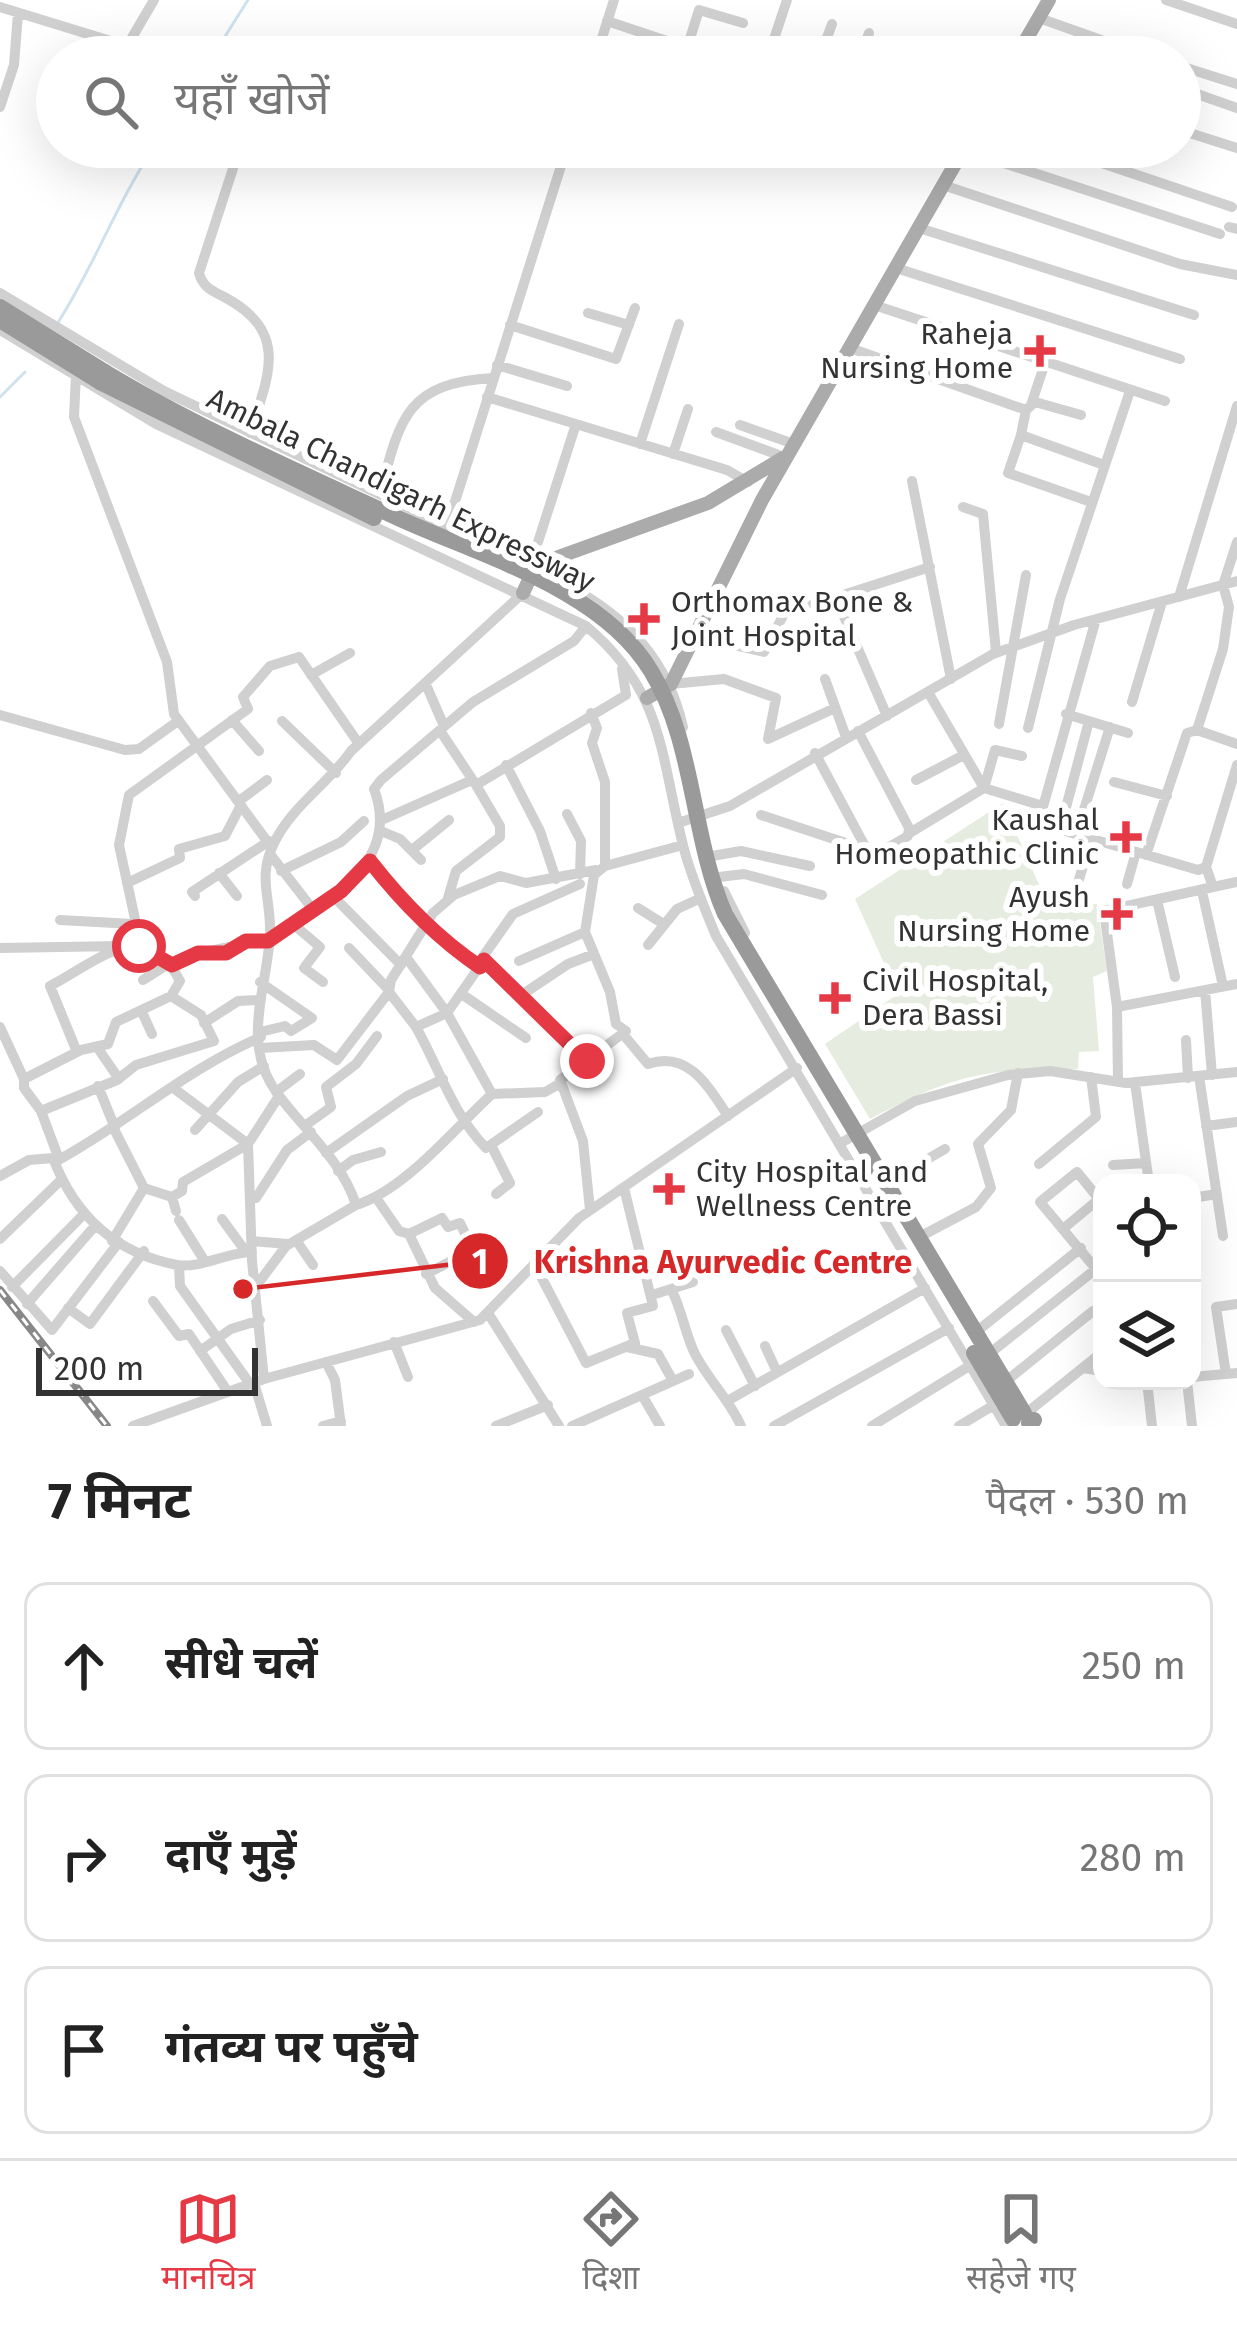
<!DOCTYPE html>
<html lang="hi">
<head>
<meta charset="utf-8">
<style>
  :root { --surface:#fff; --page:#f2f2f2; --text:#222; --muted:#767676; --line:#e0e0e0; --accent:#e63946 }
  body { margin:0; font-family:"Fira Sans","Noto Sans Devanagari",sans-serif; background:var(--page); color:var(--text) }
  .controls { position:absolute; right:36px; bottom:36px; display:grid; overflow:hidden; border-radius:24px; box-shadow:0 12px 48px #0002 }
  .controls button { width:108px; height:108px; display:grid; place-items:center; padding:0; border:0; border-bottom:3px solid var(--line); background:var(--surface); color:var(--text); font:60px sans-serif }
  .scale { position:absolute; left:36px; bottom:30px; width:222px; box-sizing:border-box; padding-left:12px; border:6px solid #333; border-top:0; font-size:33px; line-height:42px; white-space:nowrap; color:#333; -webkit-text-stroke:9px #fff; paint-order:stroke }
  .stop { position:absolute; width:36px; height:36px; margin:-27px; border:9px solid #e63946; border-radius:50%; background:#fff }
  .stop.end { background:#e63946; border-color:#fff; box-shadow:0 3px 12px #0008 }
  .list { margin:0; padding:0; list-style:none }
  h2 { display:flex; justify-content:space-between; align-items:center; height:156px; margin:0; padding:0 48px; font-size:51px }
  h2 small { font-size:39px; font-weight:400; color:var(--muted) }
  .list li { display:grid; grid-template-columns:78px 1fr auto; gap:36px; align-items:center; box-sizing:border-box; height:168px; margin:0 24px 24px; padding:0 24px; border:3px solid var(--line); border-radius:24px }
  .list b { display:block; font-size:45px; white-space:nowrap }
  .list em { font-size:39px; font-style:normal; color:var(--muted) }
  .icon { flex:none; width:66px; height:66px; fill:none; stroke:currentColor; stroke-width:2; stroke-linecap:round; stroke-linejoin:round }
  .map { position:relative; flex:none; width:1237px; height:1426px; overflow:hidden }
  .search { position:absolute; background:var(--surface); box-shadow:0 12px 48px #0002; left:36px; right:36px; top:36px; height:132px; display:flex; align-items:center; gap:30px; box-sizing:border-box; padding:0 42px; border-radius:66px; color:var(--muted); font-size:45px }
  .sheet { height:732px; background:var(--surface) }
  nav { display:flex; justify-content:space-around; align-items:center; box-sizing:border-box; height:168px; border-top:3px solid var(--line); background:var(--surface); font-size:33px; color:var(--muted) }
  nav a { display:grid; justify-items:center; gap:6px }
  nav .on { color:var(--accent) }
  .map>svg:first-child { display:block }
  .green { fill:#e6ecdf }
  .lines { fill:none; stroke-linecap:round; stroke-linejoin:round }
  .stream { stroke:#cfe2ee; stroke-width:3 }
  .minor { stroke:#d0d0d0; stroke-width:10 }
  .major { stroke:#ababab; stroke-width:14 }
  .highway { stroke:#9a9a9a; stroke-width:16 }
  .rail-casing { stroke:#888; stroke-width:8 }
  .rail { stroke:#fff; stroke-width:3; stroke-dasharray:9; stroke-linecap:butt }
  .highway-bridge { stroke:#9a9a9a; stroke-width:16 }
  .route { stroke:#e63946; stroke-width:15 }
  .poi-dot { fill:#e63946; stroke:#fff; stroke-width:4.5 }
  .labels { text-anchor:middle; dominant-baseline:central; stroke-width:12; stroke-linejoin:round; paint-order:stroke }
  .poi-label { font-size:30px; fill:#333; stroke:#fff; text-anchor:end }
  .street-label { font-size:30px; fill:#333; stroke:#fff }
  .leader { fill:none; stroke:#d62828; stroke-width:4.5 }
  .callout-dot { fill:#d62828; stroke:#fff; stroke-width:4.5 }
  .mark-label { font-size:36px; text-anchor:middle; font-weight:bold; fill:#fff }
  .callout-label { font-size:33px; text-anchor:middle; font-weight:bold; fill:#d62828; stroke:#fff; stroke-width:12; stroke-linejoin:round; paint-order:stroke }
</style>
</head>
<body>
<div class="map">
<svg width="1237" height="1426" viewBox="0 0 1237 1426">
  <rect width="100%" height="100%" fill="#fff"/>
  <path class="green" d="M1003,803L1048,905L1097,904L1107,971L1093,977L1099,1051L1079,1052L1078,1069C985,1068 953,1075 870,1119L825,1044L898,994L855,899Z"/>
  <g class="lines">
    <path class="stream" d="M212,57L248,0
      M57,324C94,267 115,206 154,147
      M0,397L25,372"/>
    <path class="minor" d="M1166,0L1237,24
      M0,7L127,46L154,0
      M1039,18L1149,57
      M607,21L715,57
      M1026,40L1078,57
      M687,48L699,10L743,23
      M596,57L614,0
      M768,57L787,0
      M820,57L832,24
      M860,57L869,33
      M902,57L907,42
      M943,57L945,51
      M1180,66L1237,84
      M1180,88L1237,108
      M0,107L14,65L18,13
      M1180,130L1237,148
      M240,147L199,273C203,288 213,291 226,298C289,332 269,375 250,433
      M542,147L565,154
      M781,147L808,155
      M1054,147L1232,207
      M964,150L1220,234
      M943,185L1180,264L1237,275
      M1229,227L1237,229
      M919,228L1194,315
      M896,268L1180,359
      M0,293L164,391L502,553
      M874,305L1165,401
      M588,313L629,325
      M510,325L616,359L635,308
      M0,330L156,424L586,626C665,692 660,756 684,849C692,879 704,907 716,936L1006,1426
      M850,348L1026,410L1035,402L1081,415
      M497,365L567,386
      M76,374L74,417L167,662L174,714L272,848
      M487,397L727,470L748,482
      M1031,405L1045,363
      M1026,410L1021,435L1104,465
      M740,425L794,444
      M716,432L784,457
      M1021,435L1008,473L1091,502
      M640,444L679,324
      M673,454L688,409
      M912,481L951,679
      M380,494C400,417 407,383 493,378
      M963,507L983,514L996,652
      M447,527L567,147
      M538,542L576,424
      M567,585C627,617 668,660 683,727
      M1179,597L1237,406
      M836,598L887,716
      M694,636L764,652L784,614L930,567
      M311,675L350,653
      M825,679L846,737
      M671,684L724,679L776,698L768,739L835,708
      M427,687L444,726
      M928,692L984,788L1043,806
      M1132,702L1162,602
      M591,713L597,728L592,743L605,782V866
      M1066,714L1128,733
      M0,715L125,750L139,749L178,721
      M232,720L259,751
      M282,721L336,773
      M999,724L1026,575
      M1028,728L1060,599L1130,391
      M1197,730L1237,744
      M441,732L476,785L626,695L622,669
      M815,753L867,850L877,854L908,836L909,828L858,731
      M506,765L540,831L556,879
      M916,780L962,756
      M1114,782L1167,796
      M239,801L267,780
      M567,814L581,841L580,874
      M761,815L867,850
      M384,819L472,780
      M678,823L730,806L993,654L1074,625L1237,581
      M1038,823L1198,870L1206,867L1213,887L1104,911L1117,1007L1118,1082
      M1037,828L1096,619
      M1060,830L1089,721
      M381,831L400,839L421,860
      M908,834L984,788L995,750L1022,756
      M1076,835L1110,727
      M412,850L449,820
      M270,854L311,907
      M1146,855L1187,733L1197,730L1223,649L1229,607L1223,585L1237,542
      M712,856L741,851L810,866
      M370,861L406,905L428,921
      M1206,867L1237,765
      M281,871L341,842L364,821
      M219,873L237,896
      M719,877L744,874L822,895
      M127,883L180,858L179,849L225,836L241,805
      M580,884L513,914L482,958L587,1061
      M1127,884L1136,852
      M1213,887L1237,882
      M724,891L745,933
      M1202,891L1223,986
      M195,896L192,892L269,841
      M333,896L401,965
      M448,898L456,871L500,837V826L476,785
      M1073,899L1091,840
      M1157,900L1175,977
      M638,908L662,923
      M60,920L133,924
      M427,923L480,967
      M293,924L320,947L304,968L323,982
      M271,940C322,903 403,865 374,789L381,780L473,702L574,641L586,626
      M648,945L677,909L701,898
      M135,946L130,933L135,919L119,845L129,795L248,709L243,697L270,666L299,657L359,744
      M0,948L120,946
      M349,948L388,989
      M484,960L447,1013L416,1027C440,1070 452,1113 486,1148L538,1112
      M519,961L585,932
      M172,965C196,950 241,946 269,939
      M143,980L170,963
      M260,982L312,1018L291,1031L285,1026L260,1032
      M1205,990L1212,1075
      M389,992L416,1027
      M523,994L568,964L594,954
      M463,995L526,1038
      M1117,1007L1237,984
      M141,1010L152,1034
      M204,1023L238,1001L258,1000
      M0,1027L24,1079
      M622,1033L648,1064C688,1050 708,1086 728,1116
      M1186,1040L1188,1078
      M97,1047L119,1079
      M260,1048L314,1045L337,1060L389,992L391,980L433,913L454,895L500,876L526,883L596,870
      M77,1052L50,986C95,963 145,913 180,981L171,996
      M1199,1076L1223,1236
      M1135,1083L1149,1183
      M98,1086L115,1128
      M172,1087L248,1144L183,1182L182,1191L172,1197L176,1211
      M276,1092L300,1074
      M492,1094L545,1092L561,1083
      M41,1111L24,1088V1079L81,1050L108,1044L116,1022L171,996L201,1015L214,1041L136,1065L117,1080L41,1111L59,1159
      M306,1125L331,1107L326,1087L356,1064L377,1036
      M1206,1126L1237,1122
      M114,1129L144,1188
      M195,1130L238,1082L264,1066
      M839,1144L915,1101L1008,1075L1050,1071L1126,1083L1237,1072
      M491,1145L510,1183L496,1194
      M326,1153L407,1096L443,1079
      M55,1162C126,1124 186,1069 261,1037
      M1039,1164L1096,1117L1091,1077
      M1113,1165L1146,1163
      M338,1171L353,1160L381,1152
      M0,1176L29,1160L53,1158C75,1216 115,1253 177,1265C199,1269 228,1252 252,1252
      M893,1179L945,1149
      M256,1198L287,1150L311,1132
      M1192,1198L1217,1194
      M377,1199L399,1231L409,1234L435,1288L474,1322
      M356,1205C405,1190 454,1129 492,1094L447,1013L406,957
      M590,1210L583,1141L560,1080L626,1031L616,1024L610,992L585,932L594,875L605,866L683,845
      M222,1219L246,1252
      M179,1220L204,1260
      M409,1234L442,1218L448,1227L460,1223L473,1250L426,1274
      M925,1234L976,1207L991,1188L978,1144L1011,1110L1018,1073
      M0,1239L61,1180
      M296,1240L313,1265
      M112,1241L144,1188L172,1197
      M252,1241L288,1244
      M534,1263L586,1363L635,1343L627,1313L653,1306L624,1188
      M179,1266L180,1286L250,1384
      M0,1271L52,1330L119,1242
      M12,1287L83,1215
      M254,1289L286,1246L356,1205C342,1160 303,1129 277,1093C239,1042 269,984 270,932C271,897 257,878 274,843C292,806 328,784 351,751L523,593
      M672,1291C682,1310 685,1334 695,1354C709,1381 729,1399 741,1426
      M652,1295L693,1282
      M153,1301L179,1336L189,1334L228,1392
      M27,1304L94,1227
      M68,1308L90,1324L144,1251
      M488,1313L559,1426
      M981,1328L1081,1248
      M726,1330L755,1386
      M394,1342L408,1377
      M765,1346L777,1372
      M627,1347L658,1354L673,1381
      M994,1350L1096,1269L1040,1202L1077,1172L1099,1199L1064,1228
      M200,1351L231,1329L260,1320
      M326,1362L335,1380L341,1426
      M1083,1368L1102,1371
      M1226,1374L1216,1307L1237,1304
      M1192,1377L1237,1373
      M1010,1378L1093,1311
      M264,1379L252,1261L248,1144L279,1096
      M1147,1381L1152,1426
      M1187,1381L1192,1426
      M254,1383L267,1426
      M642,1395L660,1426
      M729,1400L925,1288
      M1029,1411L1100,1354
      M133,1426L264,1379L480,1320L579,1218L797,1068
      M323,1426L341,1421
      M496,1426L548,1405
      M572,1426L689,1374
      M774,1426L949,1328
      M872,1426L971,1365
      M959,1426L994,1405"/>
    <path class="major" d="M1016,57L1049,0
      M523,593L534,569L550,560L708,503L783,458
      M647,698L671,684L762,500L965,147"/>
    <path class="highway" d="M0,307L105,372
      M0,320L100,382
      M1029,1423L1034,1420"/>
    <g class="rail-casing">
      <path id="rail" d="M0,1290L107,1426"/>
    </g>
    <use href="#rail" class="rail"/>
    <path class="highway-bridge" d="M105,372C198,428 299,472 398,518C481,556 602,589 651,671C695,743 691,836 725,914L1024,1413
      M100,382L374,518
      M974,1353L1013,1419"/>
  </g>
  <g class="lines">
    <path class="route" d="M139,946L172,965L198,953H226L246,941H268L341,891L370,861C402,902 437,938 480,967L484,960L587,1061"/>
  </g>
  <g class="poi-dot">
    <path d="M1034 333h12v12h12v12h-12v12h-12v-12h-12v-12h12z"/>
    <path d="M638 601h12v12h12v12h-12v12h-12v-12h-12v-12h12z"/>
    <path d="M1120 819h12v12h12v12h-12v12h-12v-12h-12v-12h12z"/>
    <path d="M1111 896h12v12h12v12h-12v12h-12v-12h-12v-12h12z"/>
    <path d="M829 980h12v12h12v12h-12v12h-12v-12h-12v-12h12z"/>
    <path d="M663 1171h12v12h12v12h-12v12h-12v-12h-12v-12h12z"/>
  </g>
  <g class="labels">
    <g class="poi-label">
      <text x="1013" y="334">Raheja<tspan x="1013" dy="34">Nursing Home</tspan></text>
      <text x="671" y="602" text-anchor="start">Orthomax Bone &amp;<tspan x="671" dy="34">Joint Hospital</tspan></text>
      <text x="1099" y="820">Kaushal<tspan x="1099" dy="34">Homeopathic Clinic</tspan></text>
      <text x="1090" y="897">Ayush<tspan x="1090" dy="34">Nursing Home</tspan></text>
      <text x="862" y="981" text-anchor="start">Civil Hospital,<tspan x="862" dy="34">Dera Bassi</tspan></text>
      <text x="696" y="1172" text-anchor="start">City Hospital and<tspan x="696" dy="34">Wellness Centre</tspan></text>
    </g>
    <g class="street-label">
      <text transform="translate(401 490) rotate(26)">Ambala Chandigarh Expressway</text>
    </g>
  </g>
  <path class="leader" d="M243 1289L480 1261"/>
  <g class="callout-dot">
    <circle cx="243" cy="1289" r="12"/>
    <circle cx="480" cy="1261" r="30"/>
  </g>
  <g class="mark-label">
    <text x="480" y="1274">1</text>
  </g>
  <g class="callout-label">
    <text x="723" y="1273">Krishna Ayurvedic Centre</text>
  </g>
</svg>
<div class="controls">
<button><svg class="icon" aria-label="locate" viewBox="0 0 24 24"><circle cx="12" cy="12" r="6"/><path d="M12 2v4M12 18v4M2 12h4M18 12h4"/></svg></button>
<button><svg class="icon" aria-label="layers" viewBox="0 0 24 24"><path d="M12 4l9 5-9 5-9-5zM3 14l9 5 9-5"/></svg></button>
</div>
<div class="scale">200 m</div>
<div class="stop" style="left:139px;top:946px"></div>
<div class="stop end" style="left:587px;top:1061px"></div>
<div class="search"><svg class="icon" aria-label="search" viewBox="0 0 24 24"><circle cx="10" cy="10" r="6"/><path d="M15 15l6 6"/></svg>यहाँ खोजें</div>
</div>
<section class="sheet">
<h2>7 मिनट<small>पैदल · 530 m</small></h2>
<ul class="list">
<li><svg class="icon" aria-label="ahead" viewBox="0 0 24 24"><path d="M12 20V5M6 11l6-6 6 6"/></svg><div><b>सीधे चलें</b></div><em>250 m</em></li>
<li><svg class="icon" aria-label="right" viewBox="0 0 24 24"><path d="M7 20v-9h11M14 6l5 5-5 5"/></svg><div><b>दाएँ मुड़ें</b></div><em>280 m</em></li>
<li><svg class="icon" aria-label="arrive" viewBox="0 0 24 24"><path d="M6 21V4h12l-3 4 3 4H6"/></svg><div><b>गंतव्य पर पहुँचे</b></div></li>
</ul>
</section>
<nav>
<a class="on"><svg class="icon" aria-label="map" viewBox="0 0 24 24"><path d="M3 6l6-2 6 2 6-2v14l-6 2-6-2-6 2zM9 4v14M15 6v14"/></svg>मानचित्र</a>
<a><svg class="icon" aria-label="directions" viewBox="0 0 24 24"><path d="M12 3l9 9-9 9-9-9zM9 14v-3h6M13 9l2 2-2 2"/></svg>दिशा</a>
<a><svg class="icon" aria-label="saved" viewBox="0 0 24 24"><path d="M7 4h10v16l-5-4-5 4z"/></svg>सहेजे गए</a>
</nav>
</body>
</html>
